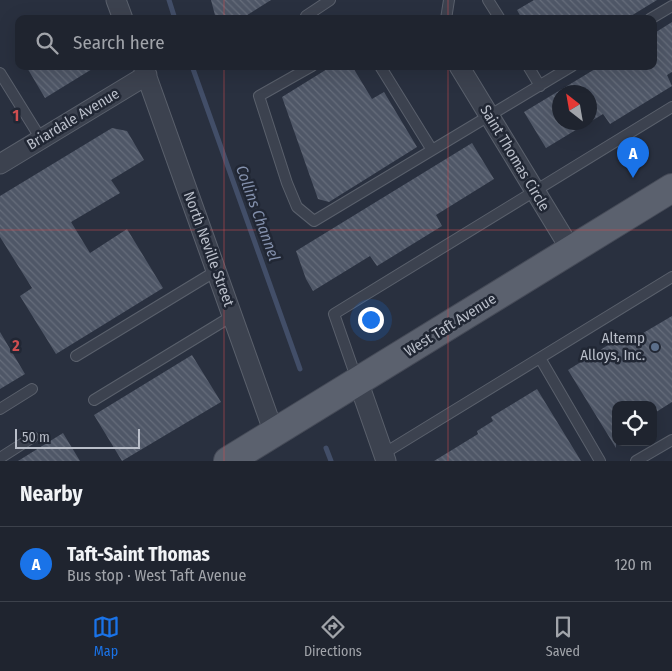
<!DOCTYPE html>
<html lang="en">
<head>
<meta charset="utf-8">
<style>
  :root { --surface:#1f242f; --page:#272c37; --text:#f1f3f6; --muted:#a1a4aa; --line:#3c414b; --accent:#1a73e8 }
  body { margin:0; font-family:"Fira Sans Condensed",sans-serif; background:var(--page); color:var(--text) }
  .controls { position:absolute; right:15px; bottom:15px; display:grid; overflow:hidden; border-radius:10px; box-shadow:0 5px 20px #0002 }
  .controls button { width:45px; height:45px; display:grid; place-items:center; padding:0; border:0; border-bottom:1px solid var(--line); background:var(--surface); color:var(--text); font:25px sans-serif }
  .compass { position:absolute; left:552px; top:85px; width:45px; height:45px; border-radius:50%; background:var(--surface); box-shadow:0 5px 20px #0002; rotate:329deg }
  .scale { position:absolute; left:15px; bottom:12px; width:125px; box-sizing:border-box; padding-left:5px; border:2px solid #b9bec9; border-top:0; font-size:14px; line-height:18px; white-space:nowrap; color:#b9bec9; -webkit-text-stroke:4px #212734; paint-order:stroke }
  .you { position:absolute; left:370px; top:319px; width:18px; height:18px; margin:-12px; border:4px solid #fff; border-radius:50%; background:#1a73e8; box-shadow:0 0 0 8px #1a73e833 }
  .badge { display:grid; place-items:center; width:32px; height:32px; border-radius:50%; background:var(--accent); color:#fff; font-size:16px; font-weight:700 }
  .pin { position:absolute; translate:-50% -41px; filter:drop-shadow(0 1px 2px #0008) }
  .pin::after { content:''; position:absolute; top:26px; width:18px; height:15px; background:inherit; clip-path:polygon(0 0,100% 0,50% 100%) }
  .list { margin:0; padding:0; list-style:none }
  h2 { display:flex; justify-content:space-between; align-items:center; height:65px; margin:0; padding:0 20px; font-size:21px }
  h2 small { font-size:16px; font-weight:400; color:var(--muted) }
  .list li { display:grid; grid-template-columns:32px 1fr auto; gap:15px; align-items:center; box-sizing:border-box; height:75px; padding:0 20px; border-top:1px solid var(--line) }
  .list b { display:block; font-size:19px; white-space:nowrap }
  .list p { margin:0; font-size:16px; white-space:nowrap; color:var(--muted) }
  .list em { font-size:16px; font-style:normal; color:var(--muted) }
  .icon { flex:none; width:28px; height:28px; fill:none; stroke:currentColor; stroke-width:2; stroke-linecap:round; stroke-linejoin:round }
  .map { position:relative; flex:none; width:672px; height:461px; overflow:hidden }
  .search { position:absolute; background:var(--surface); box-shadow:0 5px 20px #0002; left:15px; right:15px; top:15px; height:55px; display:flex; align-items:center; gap:12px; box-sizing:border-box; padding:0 18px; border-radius:10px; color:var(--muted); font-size:19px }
  .sheet { height:140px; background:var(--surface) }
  nav { display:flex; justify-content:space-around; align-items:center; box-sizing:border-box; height:70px; border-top:1px solid var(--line); background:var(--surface); font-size:14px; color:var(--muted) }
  nav a { display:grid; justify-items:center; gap:2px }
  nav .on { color:var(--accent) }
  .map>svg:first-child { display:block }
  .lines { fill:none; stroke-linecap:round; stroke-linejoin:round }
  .stream { stroke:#424e68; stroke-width:5 }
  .building { fill:url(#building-back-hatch) }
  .service-casing { stroke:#5a606c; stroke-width:12 }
  .minor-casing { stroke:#5a606c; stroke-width:21 }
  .primary-casing { stroke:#464b58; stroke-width:30 }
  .service { stroke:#3c424f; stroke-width:10 }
  .minor { stroke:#3c424f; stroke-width:19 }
  .primary { stroke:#5b616e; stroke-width:28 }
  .grid { fill:none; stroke:#cf4e50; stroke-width:1; stroke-opacity:0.55 }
  .service-dot { fill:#5c6f8a; stroke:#212734; stroke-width:2 }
  .labels { text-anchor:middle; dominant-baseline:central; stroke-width:5; stroke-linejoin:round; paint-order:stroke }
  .street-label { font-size:15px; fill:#b9bec9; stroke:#212734 }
  .poi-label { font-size:15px; fill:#b9bec9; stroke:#212734; text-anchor:end }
  .water-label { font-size:16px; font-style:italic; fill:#8491ad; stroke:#212734 }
  .grid-label { font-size:16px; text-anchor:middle; font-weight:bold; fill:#cf4e50; stroke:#212734; stroke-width:5; stroke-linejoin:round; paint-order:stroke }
</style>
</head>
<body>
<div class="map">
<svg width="672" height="461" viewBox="0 0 672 461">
  <defs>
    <pattern id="building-back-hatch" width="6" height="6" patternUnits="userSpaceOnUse" patternTransform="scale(1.25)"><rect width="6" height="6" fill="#4f5767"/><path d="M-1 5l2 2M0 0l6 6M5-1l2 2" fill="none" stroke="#666d7b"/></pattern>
  </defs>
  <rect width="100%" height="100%" fill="#29303f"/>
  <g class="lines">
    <path class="stream" d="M169,0L175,19
      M192,66L300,369
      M326,448L331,461"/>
  </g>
  <path class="building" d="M211,0H271L241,19H216Z
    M534,0H657L626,19H522L517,10Z
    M672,22V72L667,75L672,86L610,124L603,114L590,122V92H560V122H589L546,148L524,112L600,66H653V34Z
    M26,66H97L45,98Z
    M332,66H352L372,99L384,92L417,147L329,202L318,199L282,97Z
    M112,128L127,131L144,160L111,180L120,193L71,222L90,253L127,229L163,288L56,354L20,296L32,288L0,237V196Z
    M472,143L494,179L436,215L442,226L377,266L370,256L313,291L306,279L296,251Z
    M672,316V402L653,414V405H616V448L568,370L629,332L633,339Z
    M0,332L25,374L0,389Z
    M192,355L221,402L122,461L94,415Z
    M537,389L581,461H434L478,434L477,431L493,421L491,417Z
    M63,433L80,461H18Z"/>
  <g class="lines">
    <g class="service-casing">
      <path id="service" d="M488,0L500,19
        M308,19L306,16L330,0
        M446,19L449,0
        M650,19L672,6
        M312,66L259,96L287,183L297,207L314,221L572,66
        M380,66L432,150
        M528,66L540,86
        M0,73L41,139
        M76,356L216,271
        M540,358L600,461
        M357,380L334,314L672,107
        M94,400L232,316
        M0,409L32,389
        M383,454L672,277
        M0,458L33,437
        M636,461L672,440"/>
    </g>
    <g class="minor-casing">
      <path id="minor" d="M116,0L123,19
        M143,66L274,433
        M459,66L571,250
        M0,164L147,75
        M358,381L386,461"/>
    </g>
    <g class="primary-casing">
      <path id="primary" d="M228,461L672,188"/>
    </g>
    <use href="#service" class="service"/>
    <use href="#minor" class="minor"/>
    <use href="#primary" class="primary"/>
  </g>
  <path class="grid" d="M224,0V19M448,0V19M224,66V461M448,66V461M0,230H672"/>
  <circle class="service-dot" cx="655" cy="347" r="5"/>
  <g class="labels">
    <g class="street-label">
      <text transform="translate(73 119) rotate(-31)">Briardale Avenue</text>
      <text transform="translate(515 158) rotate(59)">Saint Thomas Circle</text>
      <text transform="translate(209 249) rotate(70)">North Neville Street</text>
      <text transform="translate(450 325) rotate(-32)">West Taft Avenue</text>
    </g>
    <g class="poi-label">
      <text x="645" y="338">Altemp<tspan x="645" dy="17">Alloys, Inc.</tspan></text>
    </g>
    <g class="water-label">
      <text transform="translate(258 213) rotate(70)">Collins Channel</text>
    </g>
  </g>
  <g class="grid-label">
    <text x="16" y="121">1</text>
    <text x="16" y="351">2</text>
  </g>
</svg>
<div class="controls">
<button><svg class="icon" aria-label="locate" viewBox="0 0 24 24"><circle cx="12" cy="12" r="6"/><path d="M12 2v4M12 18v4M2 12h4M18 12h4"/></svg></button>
</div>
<svg class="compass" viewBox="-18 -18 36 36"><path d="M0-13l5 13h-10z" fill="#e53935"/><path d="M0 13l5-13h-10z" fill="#a1a4aa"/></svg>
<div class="scale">50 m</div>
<div class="you"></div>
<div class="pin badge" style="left:633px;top:178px">A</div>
<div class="search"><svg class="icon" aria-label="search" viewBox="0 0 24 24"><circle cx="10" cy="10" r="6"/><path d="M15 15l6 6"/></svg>Search here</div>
</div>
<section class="sheet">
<h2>Nearby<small></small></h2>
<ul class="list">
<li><span class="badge">A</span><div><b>Taft-Saint Thomas</b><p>Bus stop · West Taft Avenue</p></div><em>120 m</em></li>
</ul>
</section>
<nav>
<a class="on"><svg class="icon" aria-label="map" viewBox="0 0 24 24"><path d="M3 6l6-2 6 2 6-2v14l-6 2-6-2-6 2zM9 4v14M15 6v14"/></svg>Map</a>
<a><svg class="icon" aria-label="directions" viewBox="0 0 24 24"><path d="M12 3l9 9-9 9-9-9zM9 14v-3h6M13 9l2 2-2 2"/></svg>Directions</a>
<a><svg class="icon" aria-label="saved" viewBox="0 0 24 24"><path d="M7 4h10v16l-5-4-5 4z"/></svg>Saved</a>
</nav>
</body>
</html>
